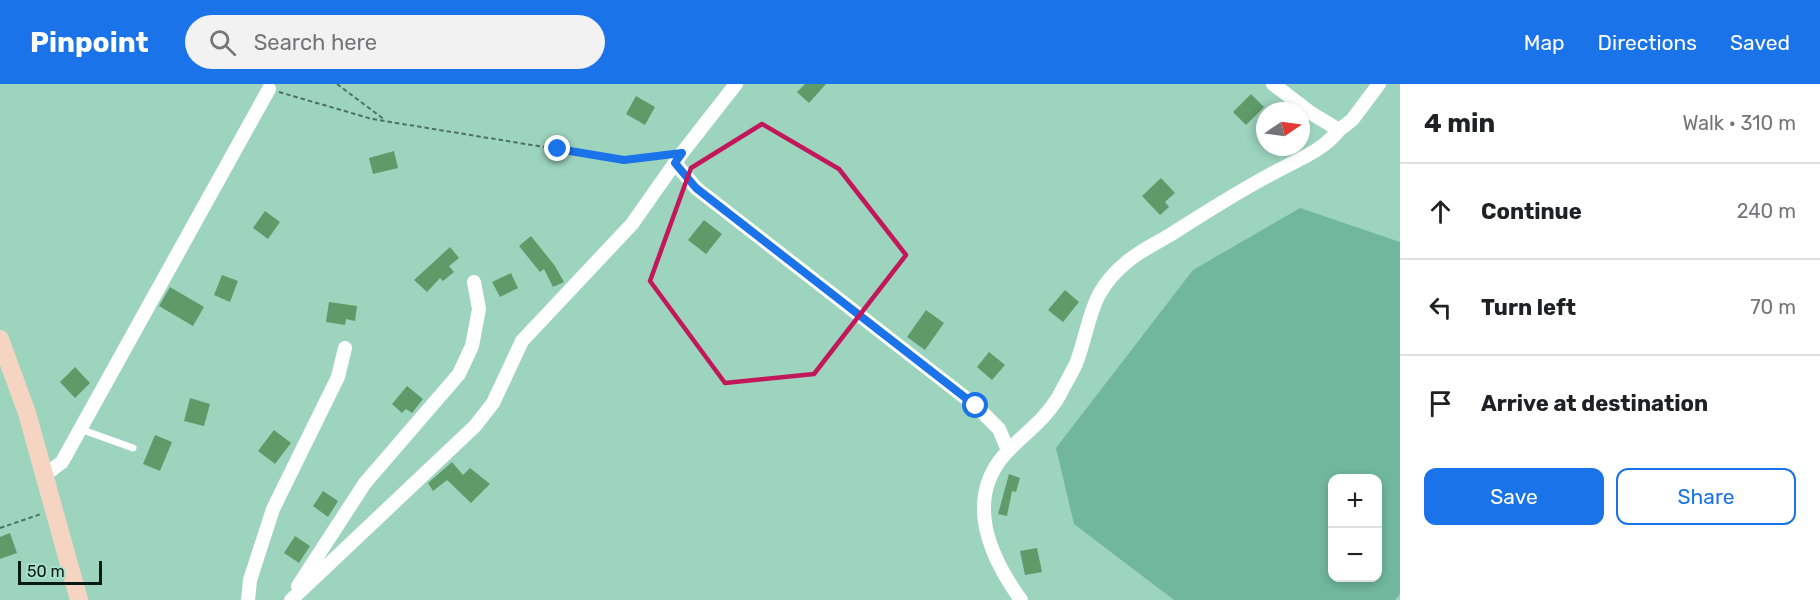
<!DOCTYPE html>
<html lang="en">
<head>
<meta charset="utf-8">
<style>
  :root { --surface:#fff; --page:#f2f2f2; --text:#202124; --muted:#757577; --line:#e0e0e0; --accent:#1a73e8 }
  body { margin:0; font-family:Rubik,sans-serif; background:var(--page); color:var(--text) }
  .controls { position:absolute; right:18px; bottom:18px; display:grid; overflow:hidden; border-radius:12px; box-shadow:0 3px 9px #0003 }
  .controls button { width:54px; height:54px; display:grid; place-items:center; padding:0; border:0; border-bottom:2px solid var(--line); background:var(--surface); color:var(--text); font:30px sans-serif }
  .compass { position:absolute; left:1256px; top:18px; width:54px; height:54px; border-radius:50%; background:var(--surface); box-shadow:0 3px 9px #0003; rotate:77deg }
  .scale { position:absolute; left:18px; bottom:15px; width:84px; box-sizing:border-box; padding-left:6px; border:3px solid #051a13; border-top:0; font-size:16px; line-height:21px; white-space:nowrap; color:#051a13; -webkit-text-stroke:4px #aae1cb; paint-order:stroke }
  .stop { position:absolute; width:18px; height:18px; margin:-14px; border:4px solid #1a73e8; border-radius:50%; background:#fff }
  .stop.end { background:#1a73e8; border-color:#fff; box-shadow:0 2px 6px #0008 }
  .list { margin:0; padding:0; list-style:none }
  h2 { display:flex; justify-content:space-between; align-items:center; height:78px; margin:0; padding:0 24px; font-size:26px }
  h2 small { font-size:20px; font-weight:400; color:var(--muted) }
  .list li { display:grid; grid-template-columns:39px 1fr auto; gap:18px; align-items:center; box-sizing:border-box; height:96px; padding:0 24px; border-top:2px solid var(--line) }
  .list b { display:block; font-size:22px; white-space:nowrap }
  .list em { font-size:20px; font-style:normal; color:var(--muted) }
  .actions { display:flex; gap:12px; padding:18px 24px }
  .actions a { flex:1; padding:14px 0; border:2px solid var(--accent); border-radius:12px; text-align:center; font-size:21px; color:var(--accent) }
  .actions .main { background:var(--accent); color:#fff }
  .icon { flex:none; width:33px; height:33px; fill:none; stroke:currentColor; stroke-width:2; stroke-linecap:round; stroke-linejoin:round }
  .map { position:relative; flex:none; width:1400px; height:516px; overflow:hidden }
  header { display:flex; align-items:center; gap:36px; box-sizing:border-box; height:84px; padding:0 30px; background:var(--accent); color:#fff }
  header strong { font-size:28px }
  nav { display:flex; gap:33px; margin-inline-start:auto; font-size:21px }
  .search { width:420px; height:54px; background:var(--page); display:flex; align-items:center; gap:15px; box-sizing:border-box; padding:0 21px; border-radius:33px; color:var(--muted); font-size:22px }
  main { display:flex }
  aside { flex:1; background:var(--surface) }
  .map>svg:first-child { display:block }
  .green { fill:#70b79d; fill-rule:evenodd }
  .building { fill:#5f9a69 }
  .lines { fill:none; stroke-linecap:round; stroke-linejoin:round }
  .path { stroke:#4c7163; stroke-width:2; stroke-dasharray:4.5 3; stroke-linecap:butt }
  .service { stroke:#fff; stroke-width:7 }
  .minor { stroke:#fff; stroke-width:14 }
  .secondary { stroke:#f5d5c2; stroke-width:18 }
  .route { stroke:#1a73e8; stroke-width:8 }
  .marked { fill:none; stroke:#c2185b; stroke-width:4.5; stroke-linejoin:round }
</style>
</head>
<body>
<header>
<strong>Pinpoint</strong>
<div class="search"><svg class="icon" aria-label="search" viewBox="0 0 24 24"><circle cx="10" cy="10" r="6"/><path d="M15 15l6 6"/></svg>Search here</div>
<nav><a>Map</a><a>Directions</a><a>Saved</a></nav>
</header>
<main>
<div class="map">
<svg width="1400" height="516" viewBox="0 0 1400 516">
  <rect width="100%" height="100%" fill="#9dd4be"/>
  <path class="green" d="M1300,124L1400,158V510L1395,516H1174L1074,440L1056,364L1193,186ZM1332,394H1378V494H1332Z"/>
  <path class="building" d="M805,0H826L809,19L797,8Z
    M1251,10L1264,23L1246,41L1233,28Z
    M636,12L655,23L645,41L626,30Z
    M394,67L398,84L373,90L369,74Z
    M1161,94L1175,109L1165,118L1169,123L1160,131L1142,112Z
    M265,127L280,138L268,155L253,144Z
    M704,136L722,150L706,170L688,156Z
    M531,152L555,182L564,198L553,203L544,185L540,188L519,162Z
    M450,163L459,174L449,182L454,188L443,197L440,194L427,208L414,196Z
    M511,189L518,204L500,213L492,198Z
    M222,191L238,197L230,218L214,211Z
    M170,203L204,223L193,242L159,222Z
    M1065,206L1079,218L1063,238L1048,226Z
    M329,218L357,222L355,237L346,235L345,241L326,238Z
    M926,226L944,239L925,266L907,253Z
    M989,268L1005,281L992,296L977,283Z
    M75,283L90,299L75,314L60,298Z
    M407,302L423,315L412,329L406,325L402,329L392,320Z
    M190,314L210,320L204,342L184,337Z
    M274,346L291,359L275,380L258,367Z
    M155,351L172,358L160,387L143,380Z
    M452,378L463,391L470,384L490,400L471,419L447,396L433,407L428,399Z
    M1009,390L1020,394L1016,408L1012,407L1007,432L998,430Z
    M323,407L338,417L328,433L313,422Z
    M10,449L17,469L0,475V453Z
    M295,452L310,462L299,479L284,469Z
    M1037,464L1042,488L1025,491L1020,467Z"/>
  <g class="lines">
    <path class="path" d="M337,0L385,36
      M279,8L372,35L624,76L665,71
      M0,444L41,430"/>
    <path class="service" d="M80,345L133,364"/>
    <path class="minor" d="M1273,0L1311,29L1339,46L1352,36L1379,0
      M675,79L696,104L976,322L999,345L1007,364
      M45,391L62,378L269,5
      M298,502L365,399L459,290L472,262L479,225L474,198
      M248,516L250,496L273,425L338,293L345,264
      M291,516L475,342L493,319L522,257L632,140L682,69L736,0
      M1021,516C1000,487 979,448 985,411C993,363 1035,353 1059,312C1064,302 1071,290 1076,280C1092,237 1088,209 1128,177C1140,167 1156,159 1170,151C1206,128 1242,105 1279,86C1303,73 1322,67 1339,46"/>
    <path class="secondary" d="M0,255L27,329L79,516"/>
  </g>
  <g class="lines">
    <path class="route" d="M558,65L624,76L682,69L675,79L696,104L976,322"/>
  </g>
  <path class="marked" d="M762,40L839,85L906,171L814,290L725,299L650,197L691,84Z"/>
</svg>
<div class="controls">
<button>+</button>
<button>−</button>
</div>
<svg class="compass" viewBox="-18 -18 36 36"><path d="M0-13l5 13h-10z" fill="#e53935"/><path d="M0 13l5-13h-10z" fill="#757577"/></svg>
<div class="scale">50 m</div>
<div class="stop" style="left:976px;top:322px"></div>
<div class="stop end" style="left:558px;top:65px"></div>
</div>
<aside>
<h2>4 min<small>Walk · 310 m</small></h2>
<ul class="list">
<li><svg class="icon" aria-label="ahead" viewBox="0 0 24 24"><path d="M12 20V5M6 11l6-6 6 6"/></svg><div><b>Continue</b></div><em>240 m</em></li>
<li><svg class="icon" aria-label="left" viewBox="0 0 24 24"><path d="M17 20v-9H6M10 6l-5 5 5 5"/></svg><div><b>Turn left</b></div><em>70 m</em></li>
<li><svg class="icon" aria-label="arrive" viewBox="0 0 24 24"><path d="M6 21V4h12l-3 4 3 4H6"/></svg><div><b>Arrive at destination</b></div></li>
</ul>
<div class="actions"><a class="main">Save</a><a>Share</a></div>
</aside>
</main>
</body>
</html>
